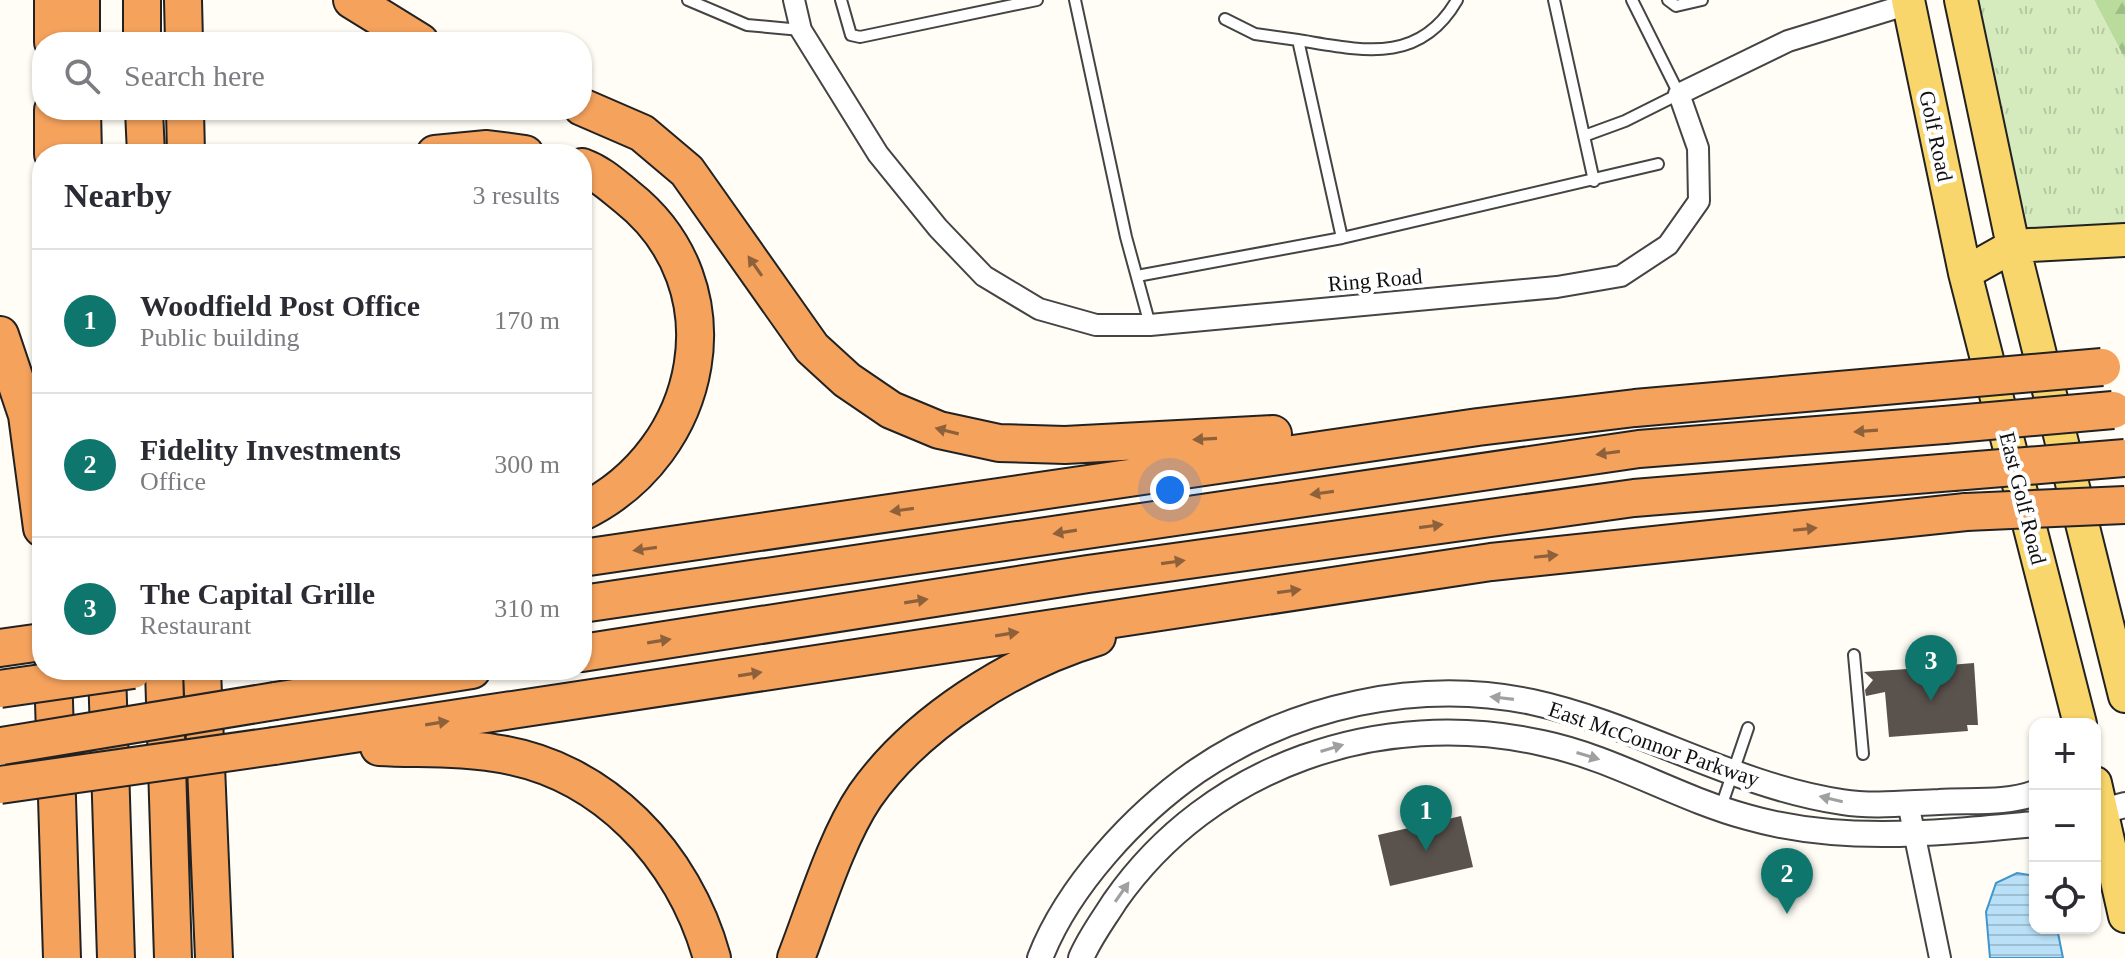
<!DOCTYPE html>
<html lang="en">
<head>
<meta charset="utf-8">
<style>
  :root { --surface:#fff; --page:#f2f2f3; --text:#2b2b33; --muted:#7c7c81; --line:#e1e1e2; --accent:#0f766e }
  body { margin:0; font-family:"Times New Roman",serif; background:var(--page); color:var(--text) }
  .controls { position:absolute; right:24px; bottom:24px; display:grid; overflow:hidden; border-radius:16px; box-shadow:0 2px 6px #0004 }
  .controls button { width:72px; height:72px; display:grid; place-items:center; padding:0; border:0; border-bottom:2px solid var(--line); background:var(--surface); color:var(--text); font:40px sans-serif }
  .you { position:absolute; left:1170px; top:490px; width:28px; height:28px; margin:-20px; border:6px solid #fff; border-radius:50%; background:#1a73e8; box-shadow:0 0 0 12px #1a73e833 }
  .badge { display:grid; place-items:center; width:52px; height:52px; border-radius:50%; background:var(--accent); color:#fff; font-size:26px; font-weight:700 }
  .pin { position:absolute; translate:-50% -66px; filter:drop-shadow(0 2px 4px #0008) }
  .pin::after { content:''; position:absolute; top:42px; width:28px; height:24px; background:inherit; clip-path:polygon(0 0,100% 0,50% 100%) }
  .list { margin:0; padding:0; list-style:none }
  h2 { display:flex; justify-content:space-between; align-items:center; height:104px; margin:0; padding:0 32px; font-size:34px }
  h2 small { font-size:26px; font-weight:400; color:var(--muted) }
  .list li { display:grid; grid-template-columns:52px 1fr auto; gap:24px; align-items:center; box-sizing:border-box; height:144px; padding:0 32px; border-top:2px solid var(--line) }
  .list b { display:block; font-size:30px; white-space:nowrap }
  .list p { margin:0; font-size:26px; white-space:nowrap; color:var(--muted) }
  .list em { font-size:26px; font-style:normal; color:var(--muted) }
  .icon { flex:none; width:44px; height:44px; fill:none; stroke:currentColor; stroke-width:2; stroke-linecap:round; stroke-linejoin:round }
  .map { position:relative; flex:none; width:2125px; height:958px; overflow:hidden }
  .search { position:absolute; background:var(--surface); box-shadow:0 2px 6px #0004; left:32px; top:32px; width:560px; height:88px; display:flex; align-items:center; gap:20px; box-sizing:border-box; padding:0 28px; border-radius:32px; color:var(--muted); font-size:30px }
  .panel { position:absolute; background:var(--surface); box-shadow:0 2px 6px #0004; left:32px; top:144px; width:560px; height:536px; border-radius:32px }
  .map>svg:first-child { display:block }
  .grass { fill:url(#grass-tufts) }
  .forest { fill:url(#forest-firs) }
  .water { fill:url(#water-rules); stroke:#3f96cf; stroke-width:2 }
  .building { fill:#5a524d }
  .lines { fill:none; stroke-linecap:round; stroke-linejoin:round }
  .service-casing { stroke:#444; stroke-width:14 }
  .minor-casing { stroke:#444; stroke-width:24 }
  .tertiary-casing { stroke:#444; stroke-width:28 }
  .primary-casing { stroke:#222; stroke-width:36 }
  .motorway-casing { stroke:#222; stroke-width:40 }
  .service { stroke:#fff; stroke-width:10 }
  .minor { stroke:#fff; stroke-width:20 }
  .tertiary { stroke:#fff; stroke-width:24 }
  .primary { stroke:#f9d66b; stroke-width:32 }
  .motorway { stroke:#f5a25d; stroke-width:36 }
  .motorway-bridge-casing { stroke:#222; stroke-width:40; stroke-linecap:butt }
  .motorway-bridge { stroke:#f5a25d; stroke-width:36 }
  .oneway { fill:#8e613b }
  .oneway2 { fill:#a0a0a0 }
  .labels { text-anchor:middle; dominant-baseline:central; stroke-width:8; stroke-linejoin:round; paint-order:stroke }
  .street-label { font-size:22px; fill:#111; stroke:#fff }
</style>
</head>
<body>
<div class="map">
<svg width="2125" height="958" viewBox="0 0 2125 958">
  <defs>
    <pattern id="grass-tufts" width="24" height="20" patternUnits="userSpaceOnUse" patternTransform="scale(2)"><rect width="24" height="20" fill="#d5ebbd"/><path d="M3 7l-1-3M5 7V3M7 7l1-3M15 17l-1-3M17 17v-4M19 17l1-3" fill="none" stroke="#b6c8a1"/></pattern>
    <pattern id="forest-firs" width="22" height="20" patternUnits="userSpaceOnUse" patternTransform="scale(2)"><rect width="22" height="20" fill="#b9dc9c"/><path d="M5 1l3.5 6h-7zM16 11l3.5 6h-7z" fill="#9ebc85"/></pattern>
    <pattern id="water-rules" width="6" height="5" patternUnits="userSpaceOnUse" patternTransform="scale(2)"><rect width="6" height="5" fill="#b9e0f7"/><path d="M0 2.5h6" fill="none" stroke="#9ebfd3"/></pattern>
  </defs>
  <rect width="100%" height="100%" fill="#fffdf5"/>
  <path class="grass" d="M1962,0H2094L2125,59V240L2013,246Z"/>
  <path class="forest" d="M2094,0H2125V59Z"/>
  <path class="water" d="M2017,873L2035,876V928H2057L2063,958H1990L1986,912L1996,883Z"/>
  <path class="building" d="M1938,660L1937,666L1974,663L1978,725H1967L1968,731L1889,737L1885,692L1866,696L1865,690L1873,680L1864,672L1907,669V663Z
    M1461,816L1473,867L1390,886L1378,835Z"/>
  <g class="lines">
    <g class="service-casing">
      <path id="service" d="M688,0L747,25L801,30
        M841,0L851,35L860,37L1037,0
        M1075,0L1126,237L1150,325
        M1554,0L1594,181
        M1668,0L1676,6L1702,0
        M1225,19L1255,34L1298,40
        M1584,136L1625,121L1679,94L1632,0
        M1342,238L1298,40C1360,50 1419,66 1457,0
        M1137,276L1342,238L1658,164
        M1854,655L1863,754
        M1721,807L1748,728"/>
    </g>
    <g class="minor-casing">
      <path id="minor" d="M794,0L801,30L878,154L938,228L984,276L1039,309L1096,325H1150L1557,287L1621,276L1668,245L1699,201L1698,148L1679,94L1788,41L1909,4
        M1908,803L1940,958"/>
    </g>
    <g class="tertiary-casing">
      <path id="tertiary" d="M2095,813L2125,805
        M1040,958C1068,886 1135,814 1197,771C1293,706 1418,678 1532,702C1638,725 1734,786 1842,802C1873,807 1908,803 1939,802C1969,800 2007,804 2035,793
        M1081,958C1090,937 1103,920 1115,901C1210,765 1381,707 1542,743C1614,758 1677,798 1747,817C1841,844 1939,833 2035,824"/>
    </g>
    <g class="primary-casing">
      <path id="primary" d="M1908,0L1965,273L2080,724
        M1961,0L2013,246L2125,696
        M1965,273L2013,246L2125,240
        M2095,783L2125,916"/>
    </g>
    <g class="motorway-casing">
      <path id="motorway" d="M142,0V42
        M183,0L184,42
        M352,0L420,42
        M53,42V0
        M81,42V0
        M582,107L642,133L687,171L812,348L847,380L891,410L939,430L999,443L1065,445L1273,434
        M82,110L83,154
        M144,110L146,154
        M185,110L186,154
        M53,154V110
        M435,154L487,149L525,154
        M582,167C601,174 612,185 627,197C739,286 705,452 582,512
        M0,335L27,415L42,528
        M582,558L1478,427L1635,408L1930,382
        M582,604L1639,449L1944,425
        M0,648L42,642
        M582,653L1088,574L1634,498L1953,472
        M53,670L62,958
        M107,670L116,958
        M164,670L173,958
        M202,670L214,958
        M275,701L472,670
        M274,746L1491,562L1966,512
        M379,747C417,749 457,747 494,753C603,768 684,856 712,958
        M796,958C815,909 836,839 865,796C916,723 1013,662 1097,637"/>
    </g>
    <use href="#service" class="service"/>
    <use href="#minor" class="minor"/>
    <use href="#tertiary" class="tertiary"/>
    <use href="#primary" class="primary"/>
    <use href="#motorway" class="motorway"/>
    <g class="motorway-bridge-casing">
      <path id="motorway-bridge" d="M1930,382L2102,367
        M1944,425L2113,410
        M1953,472L2125,458
        M1966,512L2125,505
        M0,689L133,670
        M2,746L275,701
        M0,785L274,746"/>
    </g>
    <use href="#motorway-bridge" class="motorway-bridge"/>
  </g>
  <defs><path id="oneway-solid" d="M-6-.8H1V-3.2L6.5 0L1 3.2V.8H-6Z" transform="scale(2)"/></defs>
  <g class="oneway">
    <use href="#oneway-solid" transform="translate(755 266) rotate(-125)"/>
    <use href="#oneway-solid" transform="translate(947 431) rotate(-166)"/>
    <use href="#oneway-solid" transform="translate(1866 431) rotate(176)"/>
    <use href="#oneway-solid" transform="translate(1205 439) rotate(177)"/>
    <use href="#oneway-solid" transform="translate(1608 453) rotate(172)"/>
    <use href="#oneway-solid" transform="translate(1322 493) rotate(172)"/>
    <use href="#oneway-solid" transform="translate(902 510) rotate(172)"/>
    <use href="#oneway-solid" transform="translate(1431 526) rotate(-8)"/>
    <use href="#oneway-solid" transform="translate(1805 529) rotate(-6)"/>
    <use href="#oneway-solid" transform="translate(1065 532) rotate(171)"/>
    <use href="#oneway-solid" transform="translate(645 549) rotate(172)"/>
    <use href="#oneway-solid" transform="translate(1546 556) rotate(-6)"/>
    <use href="#oneway-solid" transform="translate(1173 562) rotate(-8)"/>
    <use href="#oneway-solid" transform="translate(1289 591) rotate(-8)"/>
    <use href="#oneway-solid" transform="translate(916 601) rotate(-9)"/>
    <use href="#oneway-solid" transform="translate(1007 634) rotate(-9)"/>
    <use href="#oneway-solid" transform="translate(659 641) rotate(-9)"/>
    <use href="#oneway-solid" transform="translate(750 674) rotate(-9)"/>
    <use href="#oneway-solid" transform="translate(437 723) rotate(-9)"/>
  </g>
  <g class="oneway2">
    <use href="#oneway-solid" transform="translate(1502 698) rotate(-173)"/>
    <use href="#oneway-solid" transform="translate(1332 748) rotate(-17)"/>
    <use href="#oneway-solid" transform="translate(1588 756) rotate(17)"/>
    <use href="#oneway-solid" transform="translate(1831 799) rotate(-167)"/>
    <use href="#oneway-solid" transform="translate(1122 892) rotate(-55)"/>
  </g>
  <g class="labels">
    <g class="street-label">
      <text transform="translate(1936 136) rotate(78)">Golf Road</text>
      <text transform="translate(1375 280) rotate(-5)">Ring Road</text>
      <text transform="translate(2023 498) rotate(76)">East Golf Road</text>
      <text transform="translate(1654 744) rotate(19)">East McConnor Parkway</text>
    </g>
  </g>
</svg>
<div class="controls">
<button>+</button>
<button>−</button>
<button><svg class="icon" aria-label="locate" viewBox="0 0 24 24"><circle cx="12" cy="12" r="6"/><path d="M12 2v4M12 18v4M2 12h4M18 12h4"/></svg></button>
</div>
<div class="you"></div>
<div class="pin badge" style="left:1426px;top:851px">1</div>
<div class="pin badge" style="left:1787px;top:914px">2</div>
<div class="pin badge" style="left:1931px;top:701px">3</div>
<div class="search"><svg class="icon" aria-label="search" viewBox="0 0 24 24"><circle cx="10" cy="10" r="6"/><path d="M15 15l6 6"/></svg>Search here</div>
<section class="panel">
<h2>Nearby<small>3 results</small></h2>
<ul class="list">
<li><span class="badge">1</span><div><b>Woodfield Post Office</b><p>Public building</p></div><em>170 m</em></li>
<li><span class="badge">2</span><div><b>Fidelity Investments</b><p>Office</p></div><em>300 m</em></li>
<li><span class="badge">3</span><div><b>The Capital Grille</b><p>Restaurant</p></div><em>310 m</em></li>
</ul>
</section>
</div>
</body>
</html>
